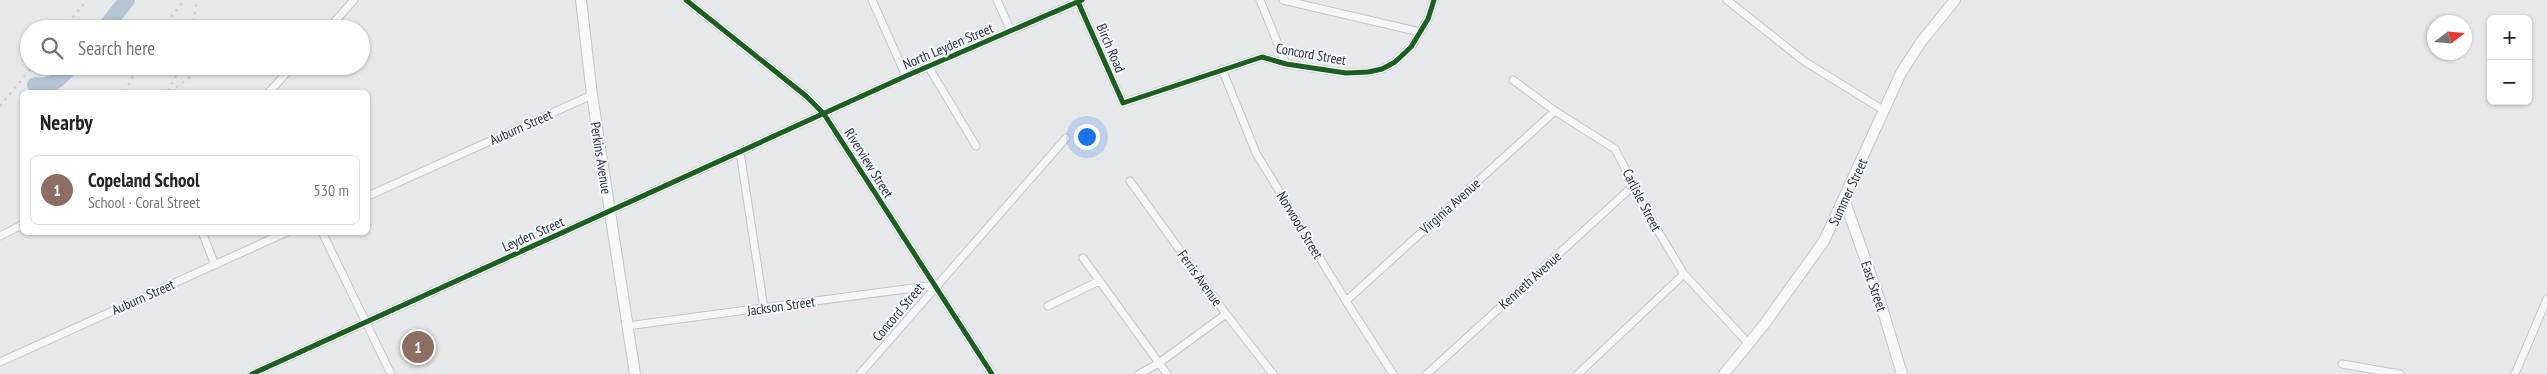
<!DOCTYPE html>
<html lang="en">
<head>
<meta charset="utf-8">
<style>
  :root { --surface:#fff; --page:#f2f2f2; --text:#222; --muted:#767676; --line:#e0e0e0; --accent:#ea580c }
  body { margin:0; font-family:"PT Sans Narrow",sans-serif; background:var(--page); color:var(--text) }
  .controls { position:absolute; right:15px; top:15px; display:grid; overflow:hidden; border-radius:8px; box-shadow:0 1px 4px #0004 }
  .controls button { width:45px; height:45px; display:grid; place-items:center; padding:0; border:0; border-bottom:1px solid var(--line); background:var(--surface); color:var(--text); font:25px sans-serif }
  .compass { position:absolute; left:2427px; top:15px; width:45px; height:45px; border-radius:50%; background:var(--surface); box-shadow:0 1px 4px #0004; rotate:74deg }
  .you { position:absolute; left:1086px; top:136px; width:18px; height:18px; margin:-12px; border:4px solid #fff; border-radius:50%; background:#1a73e8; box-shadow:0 0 0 8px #1a73e833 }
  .badge { display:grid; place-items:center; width:32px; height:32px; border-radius:50%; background:var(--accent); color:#fff; font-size:16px; font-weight:700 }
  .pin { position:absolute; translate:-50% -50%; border:2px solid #fff; box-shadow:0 1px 5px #0006 }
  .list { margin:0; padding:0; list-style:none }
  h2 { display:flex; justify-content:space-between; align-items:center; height:65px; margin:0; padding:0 20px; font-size:21px }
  h2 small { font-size:16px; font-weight:400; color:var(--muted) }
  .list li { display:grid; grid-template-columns:32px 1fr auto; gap:15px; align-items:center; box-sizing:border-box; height:70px; margin:0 10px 10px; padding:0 10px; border:1px solid var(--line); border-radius:8px }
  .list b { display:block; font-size:19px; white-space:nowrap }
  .list p { margin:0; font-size:16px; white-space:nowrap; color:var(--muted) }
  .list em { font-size:16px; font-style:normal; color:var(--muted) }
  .icon { flex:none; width:28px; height:28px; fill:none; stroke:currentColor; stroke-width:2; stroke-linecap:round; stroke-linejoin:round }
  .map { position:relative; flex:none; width:2547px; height:374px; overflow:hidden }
  .search { position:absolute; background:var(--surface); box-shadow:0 1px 4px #0004; left:20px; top:20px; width:350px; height:55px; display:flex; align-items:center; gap:12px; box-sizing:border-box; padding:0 18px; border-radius:28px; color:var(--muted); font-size:19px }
  .panel { position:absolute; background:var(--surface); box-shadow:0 1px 4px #0004; left:20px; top:90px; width:350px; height:145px; border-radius:8px }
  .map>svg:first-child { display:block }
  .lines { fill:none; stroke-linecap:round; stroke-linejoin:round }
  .river { stroke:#b4c4d5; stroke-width:16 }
  .street-casing { stroke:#c4c6c8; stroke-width:9 }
  .secondary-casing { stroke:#c4c6c8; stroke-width:12 }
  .street { stroke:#f5f6f7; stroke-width:7 }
  .secondary { stroke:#f8f8f8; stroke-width:10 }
  .rail { stroke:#cecfd2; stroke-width:2.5; stroke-dasharray:2.5 5; stroke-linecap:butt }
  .cycleway-casing { stroke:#f4f6f9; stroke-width:8 }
  .cycleway { stroke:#1b5e20; stroke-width:5 }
  .labels { text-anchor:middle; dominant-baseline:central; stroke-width:4; stroke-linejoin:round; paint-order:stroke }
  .street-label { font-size:14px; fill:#2b3445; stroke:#f4f6f9 }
</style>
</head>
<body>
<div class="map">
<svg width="2547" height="374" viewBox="0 0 2547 374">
  <rect width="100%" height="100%" fill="#e6e8ea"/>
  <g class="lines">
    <path class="river" d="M104,29L127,0
      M35,85C53,88 60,78 71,66"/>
    <g class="street-casing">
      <path id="street" d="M686,0L806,96L824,114L992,374
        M872,0L906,76
        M997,0L1011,31
        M1260,0L1286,64
        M1283,0L1420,32
        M1727,0L1804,61L1883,110
        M1078,2L1123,103L1262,57L1286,64L1346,73L1368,72L1382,69L1395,62L1411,47L1428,19L1434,0
        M328,29L354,0
        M928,66L976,146
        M1222,69L1256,153L1346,301L1393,374
        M1513,80L1555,111L1615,149L1655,226L1684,274L1749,344
        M269,92L293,66
        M740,152L764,308
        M1130,181L1226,314L1273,374
        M368,196L592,95
        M202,232L215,265
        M322,232L391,374
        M0,236L22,225
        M1083,258L1167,374
        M1346,301L1555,111
        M1048,306L1099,281
        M627,326L936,285
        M0,362L287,232
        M2342,364L2400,374
        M252,374L906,76L1082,0
        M860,374L1066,138
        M1139,374L1159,363L1226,314
        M1427,374L1633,186
        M1578,374L1684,274
        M2515,374L2547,299"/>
    </g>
    <g class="secondary-casing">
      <path id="secondary" d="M581,0L592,95L635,374
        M1844,199L1880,301L1902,374
        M1724,374L1763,326L1824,241L1901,73L1921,42L1955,0"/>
    </g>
    <use href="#street" class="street"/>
    <use href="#secondary" class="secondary"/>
    <path class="rail" d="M63,29L87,0
      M162,29L182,3
      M192,29L197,0
      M168,91L181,66
      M125,92L138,66
      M170,92L205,66
      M0,106L33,66"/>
    <g class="cycleway-casing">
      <path id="cycleway" d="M686,0L806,96L824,114L992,374
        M1078,2L1123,103L1262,57L1286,64L1346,73L1368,72L1382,69L1395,62L1411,47L1428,19L1434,0
        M252,374L906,76L1082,0"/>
    </g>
    <use href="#cycleway" class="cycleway"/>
  </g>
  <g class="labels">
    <g class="street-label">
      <text transform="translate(948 46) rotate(-23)">North Leyden Street</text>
      <text transform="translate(1111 48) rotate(67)">Birch Road</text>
      <text transform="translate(1311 54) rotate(10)">Concord Street</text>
      <text transform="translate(521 127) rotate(-24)">Auburn Street</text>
      <text transform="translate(601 158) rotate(81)">Perkins Avenue</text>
      <text transform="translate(869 163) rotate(58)">Riverview Street</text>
      <text transform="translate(1848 192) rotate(-65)">Summer Street</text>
      <text transform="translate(1642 200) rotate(63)">Carlisle Street</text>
      <text transform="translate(1450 206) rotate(-42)">Virginia Avenue</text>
      <text transform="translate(1300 225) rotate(59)">Norwood Street</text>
      <text transform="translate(533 234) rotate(-24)">Leyden Street</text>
      <text transform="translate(1200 278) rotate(54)">Ferris Avenue</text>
      <text transform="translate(1530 280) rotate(-42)">Kenneth Avenue</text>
      <text transform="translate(1874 286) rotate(71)">East Street</text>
      <text transform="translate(143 297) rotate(-24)">Auburn Street</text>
      <text transform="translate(781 306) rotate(-8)">Jackson Street</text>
      <text transform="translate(898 312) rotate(-50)">Concord Street</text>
    </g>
  </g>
</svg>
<div class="controls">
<button>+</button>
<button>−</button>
</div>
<svg class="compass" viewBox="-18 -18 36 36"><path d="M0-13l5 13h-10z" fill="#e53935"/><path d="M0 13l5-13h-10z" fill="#767676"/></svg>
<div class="you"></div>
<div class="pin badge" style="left:418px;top:347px;background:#8d6e63">1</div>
<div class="search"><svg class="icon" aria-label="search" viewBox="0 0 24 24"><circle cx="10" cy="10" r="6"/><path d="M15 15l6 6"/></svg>Search here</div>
<section class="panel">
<h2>Nearby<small></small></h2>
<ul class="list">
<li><span class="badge" style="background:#8d6e63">1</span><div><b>Copeland School</b><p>School · Coral Street</p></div><em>530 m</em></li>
</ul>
</section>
</div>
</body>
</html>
